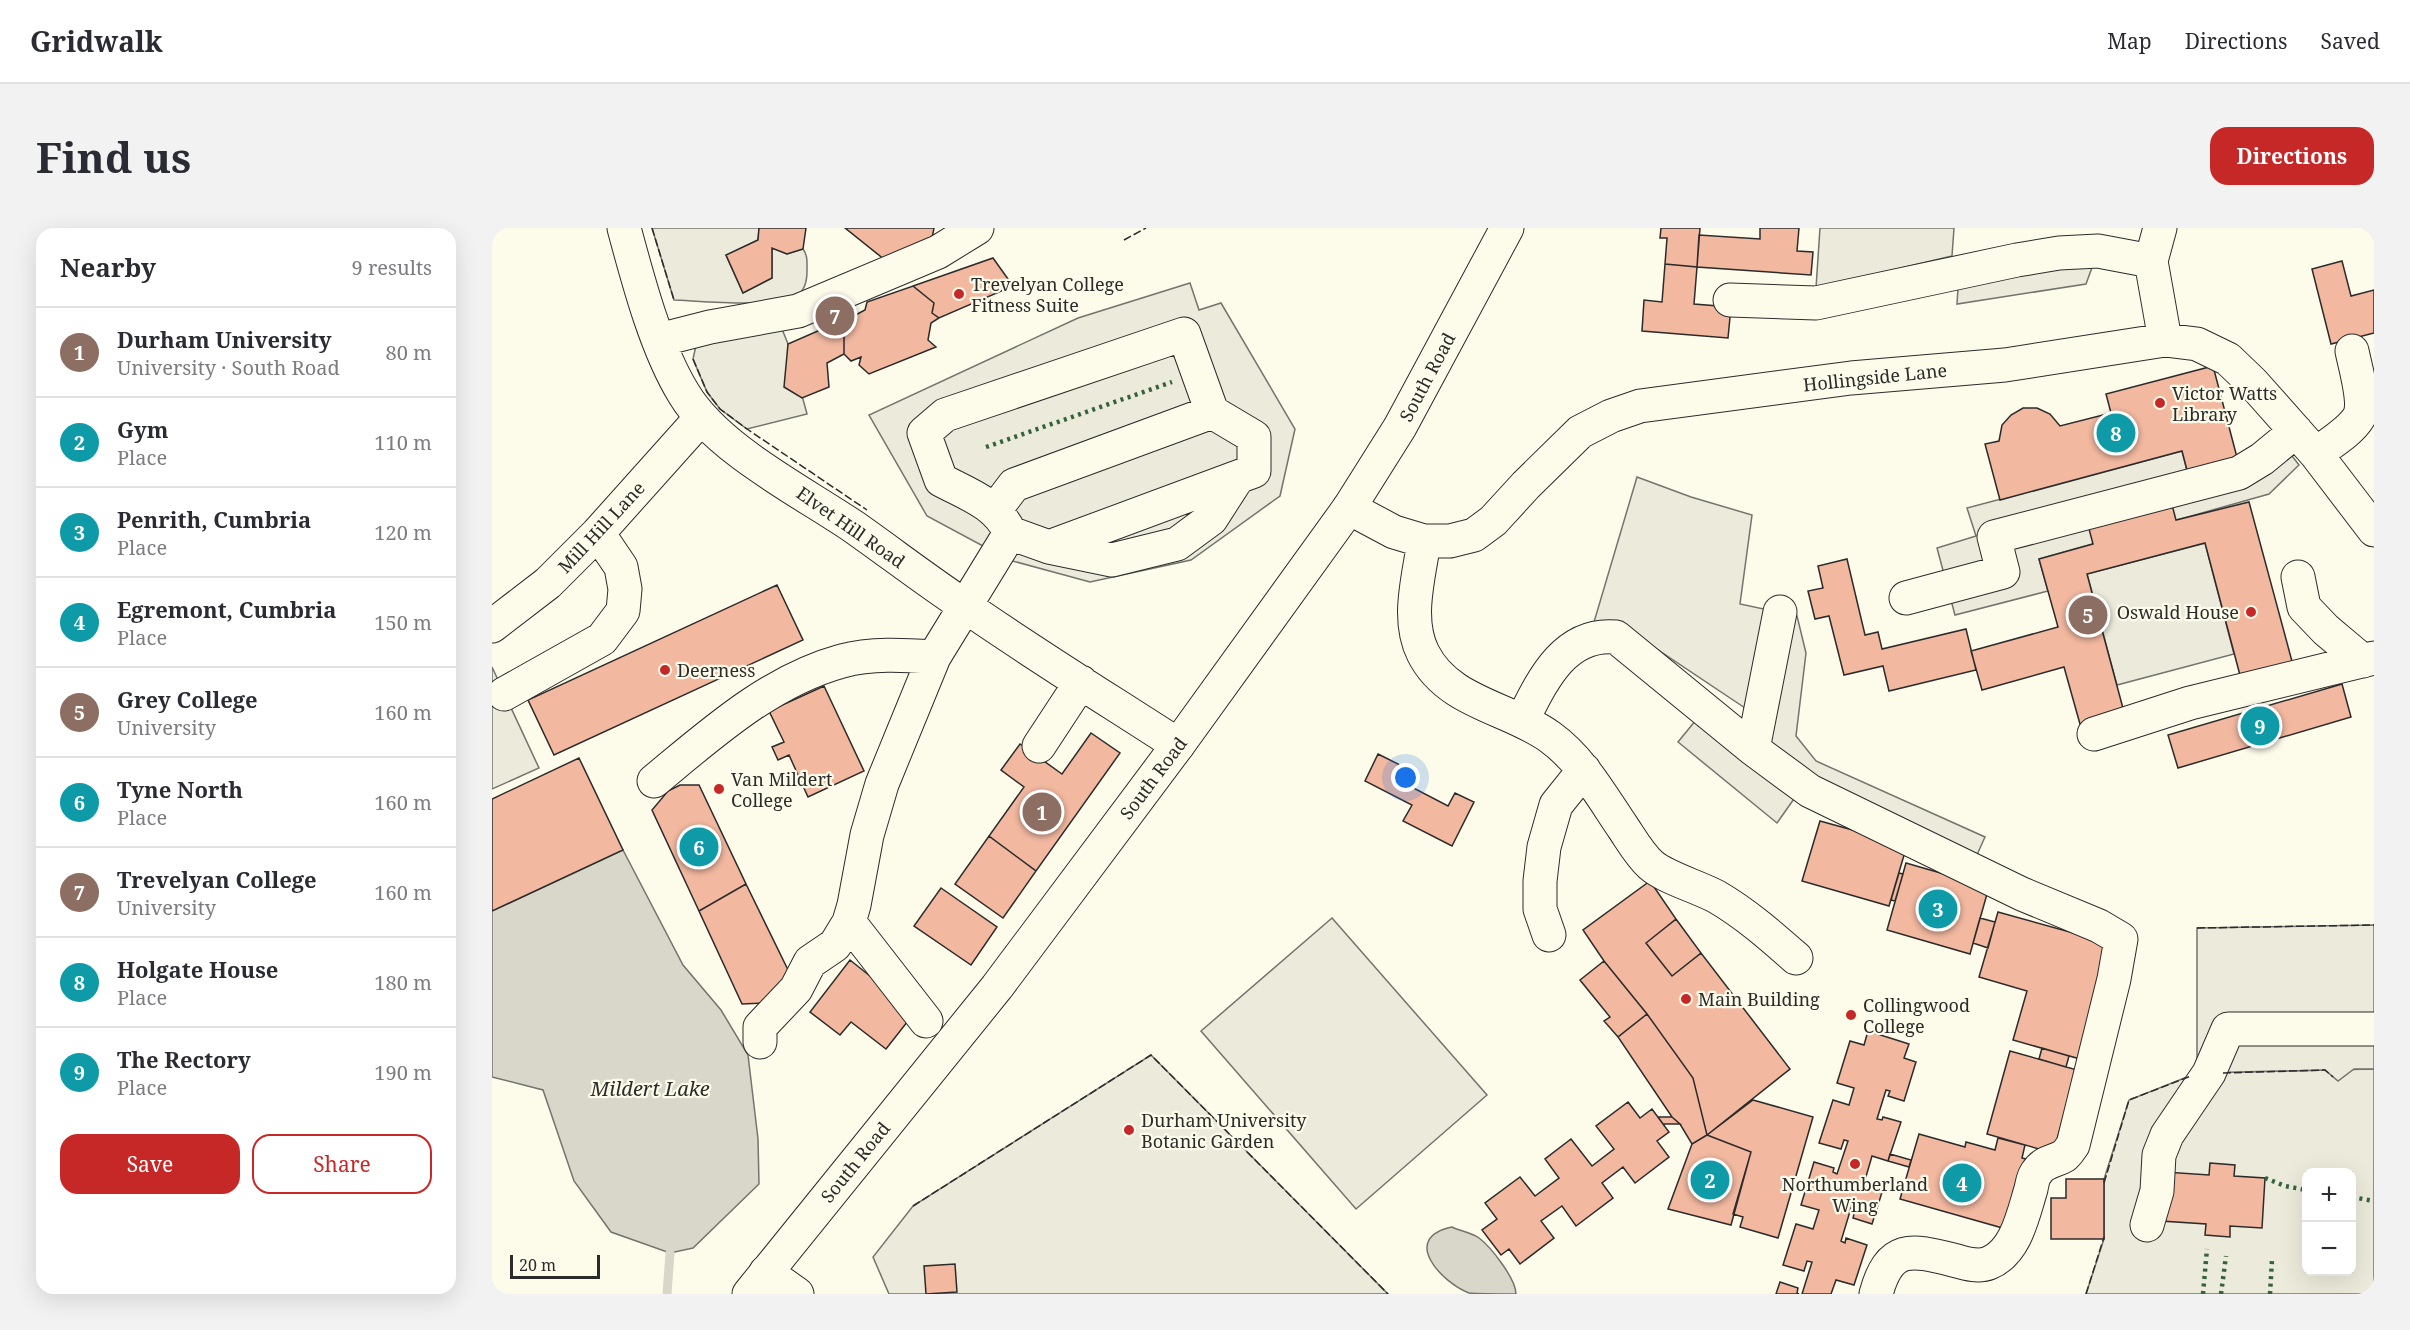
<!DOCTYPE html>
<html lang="en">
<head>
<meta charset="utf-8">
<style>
  :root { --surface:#fff; --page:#f2f2f3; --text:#2b2b33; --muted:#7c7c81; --line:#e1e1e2; --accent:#c62828 }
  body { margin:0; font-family:"Noto Serif",serif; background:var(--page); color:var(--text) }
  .controls { position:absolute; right:18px; bottom:18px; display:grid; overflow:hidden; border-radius:12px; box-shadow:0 6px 24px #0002 }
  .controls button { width:54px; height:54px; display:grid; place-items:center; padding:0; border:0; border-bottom:2px solid var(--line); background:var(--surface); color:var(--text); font:30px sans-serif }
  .scale { position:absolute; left:18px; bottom:15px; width:90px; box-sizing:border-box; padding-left:6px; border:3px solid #2b2b2b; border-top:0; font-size:16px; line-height:21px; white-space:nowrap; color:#2b2b2b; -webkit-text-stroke:4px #fdfbea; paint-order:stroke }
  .you { position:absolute; left:914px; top:550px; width:21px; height:21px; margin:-15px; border:4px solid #fff; border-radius:50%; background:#1a73e8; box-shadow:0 0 0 9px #1a73e833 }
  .badge { display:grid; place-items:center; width:39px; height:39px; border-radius:50%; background:var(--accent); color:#fff; font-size:20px; font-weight:700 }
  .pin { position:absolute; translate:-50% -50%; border:3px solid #fff; box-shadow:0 2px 6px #0006 }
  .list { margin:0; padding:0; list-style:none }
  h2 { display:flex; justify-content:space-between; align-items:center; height:78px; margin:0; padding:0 24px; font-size:26px }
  h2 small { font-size:20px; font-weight:400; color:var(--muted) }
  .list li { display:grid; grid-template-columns:39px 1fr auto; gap:18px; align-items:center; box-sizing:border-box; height:90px; padding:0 24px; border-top:2px solid var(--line) }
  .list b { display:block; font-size:22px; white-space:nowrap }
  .list p { margin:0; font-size:20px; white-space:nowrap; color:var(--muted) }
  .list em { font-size:20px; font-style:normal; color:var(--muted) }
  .actions { display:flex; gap:12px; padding:18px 24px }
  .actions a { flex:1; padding:14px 0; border:2px solid var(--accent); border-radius:18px; text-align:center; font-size:21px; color:var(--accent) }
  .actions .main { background:var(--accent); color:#fff }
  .map { position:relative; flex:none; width:1882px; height:1066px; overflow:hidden; border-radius:18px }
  header { display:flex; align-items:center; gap:36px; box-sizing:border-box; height:84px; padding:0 30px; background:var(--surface); border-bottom:2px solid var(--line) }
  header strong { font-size:28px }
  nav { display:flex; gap:33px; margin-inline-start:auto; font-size:21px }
  .intro { display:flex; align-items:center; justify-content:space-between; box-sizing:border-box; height:144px; padding:0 36px }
  h1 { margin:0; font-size:42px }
  .button { padding:15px 27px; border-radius:18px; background:var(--accent); color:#fff; font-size:21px; font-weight:700 }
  main { display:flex; gap:36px; padding:0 36px }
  aside { flex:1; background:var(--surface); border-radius:18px; box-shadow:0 6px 24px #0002 }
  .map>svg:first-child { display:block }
  .green { fill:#ecebdb; stroke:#74746e; stroke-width:1.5; fill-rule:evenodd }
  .parking { fill:#eceadb; stroke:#74746e; stroke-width:1.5 }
  .water { fill:#d8d7c9; stroke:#74746e; stroke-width:1.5 }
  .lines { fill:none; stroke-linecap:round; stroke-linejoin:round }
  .stream { stroke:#d8d7c9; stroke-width:9 }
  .building { fill:#f2b8a0; stroke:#2b2b2b; stroke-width:1.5 }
  .minor-casing { stroke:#2b2b2b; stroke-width:35 }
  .major-casing { stroke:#2b2b2b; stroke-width:35 }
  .minor { stroke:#fdfbea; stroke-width:33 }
  .major { stroke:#fdfbea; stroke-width:33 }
  .hedge { stroke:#34623c; stroke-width:4.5; stroke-dasharray:3 4.5; stroke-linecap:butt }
  .fence { stroke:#2b2b2b; stroke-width:1.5; stroke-dasharray:8 3; stroke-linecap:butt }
  .poi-dot { fill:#c62828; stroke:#fdfbea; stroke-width:2 }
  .labels { text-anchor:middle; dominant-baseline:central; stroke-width:4.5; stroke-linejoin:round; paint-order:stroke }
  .poi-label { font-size:18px; fill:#2b2b2b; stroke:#fdfbea; text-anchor:start }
  .street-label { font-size:18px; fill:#2b2b2b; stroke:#fdfbea }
  .water-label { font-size:20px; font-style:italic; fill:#2b2b2b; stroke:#fdfbea }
</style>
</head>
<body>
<header>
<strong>Gridwalk</strong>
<nav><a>Map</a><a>Directions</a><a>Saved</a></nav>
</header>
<div class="intro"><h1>Find us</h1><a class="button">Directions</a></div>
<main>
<aside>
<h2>Nearby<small>9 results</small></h2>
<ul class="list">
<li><span class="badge" style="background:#8d6e63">1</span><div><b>Durham University</b><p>University · South Road</p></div><em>80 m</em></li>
<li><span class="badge" style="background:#0f9aa8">2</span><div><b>Gym</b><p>Place</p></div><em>110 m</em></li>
<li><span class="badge" style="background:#0f9aa8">3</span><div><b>Penrith, Cumbria</b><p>Place</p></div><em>120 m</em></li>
<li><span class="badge" style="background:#0f9aa8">4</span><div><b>Egremont, Cumbria</b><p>Place</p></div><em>150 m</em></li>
<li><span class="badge" style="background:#8d6e63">5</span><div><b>Grey College</b><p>University</p></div><em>160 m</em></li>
<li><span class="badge" style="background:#0f9aa8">6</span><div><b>Tyne North</b><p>Place</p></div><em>160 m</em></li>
<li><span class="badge" style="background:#8d6e63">7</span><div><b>Trevelyan College</b><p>University</p></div><em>160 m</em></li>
<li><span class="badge" style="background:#0f9aa8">8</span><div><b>Holgate House</b><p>Place</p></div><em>180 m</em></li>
<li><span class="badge" style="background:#0f9aa8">9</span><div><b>The Rectory</b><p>Place</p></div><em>190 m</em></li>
</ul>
<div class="actions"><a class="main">Save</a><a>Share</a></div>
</aside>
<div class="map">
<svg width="1882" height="1066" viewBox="0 0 1882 1066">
  <rect width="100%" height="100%" fill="#fdfbea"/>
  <path class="green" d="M160,0H267L266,12L234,27L251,65L280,50V20L295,26L311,21C316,28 315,35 315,43C315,53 313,63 304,68C284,80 209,73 182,72Z
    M1328,0H1462L1460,28L1324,60Z
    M290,101L296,116L315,186L255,201L228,181L215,164L201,131L205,113Z
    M1713,315L1742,426L1625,457L1595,346Z
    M840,690L995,867L864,981L709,803Z
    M659,827L896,1066H397L381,1029L421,978Z
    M1882,841V1066H1594L1612,1011V951L1637,872L1705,845ZM1814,944H1860V1044H1814Z"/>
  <path class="parking" d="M1606,23L1594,56L1465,76L1467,45Z
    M698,55L707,82L729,75L803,201L788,268L699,332L598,354L517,332L435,288L377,187L586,90Z
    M1790,215L1807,237L1777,266L1547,331L1556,363L1463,387L1445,320L1484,308L1475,280L1690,223L1697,250Z
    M1145,249L1199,269L1260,287L1248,376L1305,388L1314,425L1304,508L1324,533L1493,609L1479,640L1311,558L1285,595L1186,514L1213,481L1261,521L1268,490L1163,420L1102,394Z
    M0,439L47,540L0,561Z
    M1882,697V841H1862L1846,853L1833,842L1705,845V700Z"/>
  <path class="water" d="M131,622L191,737L229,782L256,827L266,911L267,956L201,1020L178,1025L119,1004L82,953L51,862L0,849V683Z
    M960,999C968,1003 980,1005 987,1010C999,1019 1024,1051 1024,1066C1011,1066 989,1066 977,1065C949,1054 908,1010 960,999Z"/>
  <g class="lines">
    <path class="stream" d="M175,1066L178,1025"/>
  </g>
  <path class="building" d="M267,0H314L311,21L295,26L280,20V50L251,65L234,27L266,12Z
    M353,0H442L439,16L393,32Z
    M1169,0H1208L1205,39L1173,36L1175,10H1168Z
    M1268,0H1307L1305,23L1321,24L1319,47L1205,39L1207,7L1268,11Z
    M501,30L521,58L447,90L440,85L442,75L421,58Z
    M1850,33L1859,68L1882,62V105L1839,116L1820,41Z
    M1173,36L1205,39L1202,76L1239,79L1236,110L1150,103L1152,72L1170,74Z
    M421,58L442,75L440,85L447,90L439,95L436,112L444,119L377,146L367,137L369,129L359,133L352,126V93L373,82L375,74Z
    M344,87L352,93V126L335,135L337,159L310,170L292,159L296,116L335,99V89Z
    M1721,138L1747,237L1697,250L1690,223L1508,272L1493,216L1507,213L1510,197L1519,187L1531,180H1545L1558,186L1568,198L1619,185L1614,166Z
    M1679,273L1684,292L1757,274L1801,437L1749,451L1713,315L1595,346L1632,484L1588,496L1572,439L1490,462L1479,423L1566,399L1547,331L1601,316L1596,297Z
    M1355,331L1373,407L1386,404L1390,421L1474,401L1484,442L1397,463L1391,438L1352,447L1337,388L1323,391L1316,363L1331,360L1326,338Z
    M285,357L311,412L62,527L36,472Z
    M1850,456L1859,489L1686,540L1676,507Z
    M332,458L372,543L316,569L297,527L286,532L280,519L292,514L277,483Z
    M599,505L628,525L544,643L497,608L532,559L509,542L528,516L570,546Z
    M886,526L912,539L906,552L956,578L963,565L982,574L960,618L911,593L920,577L873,553Z
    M87,530L131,622L0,683V571Z
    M188,557H207L254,656L207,683L160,582L176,563Z
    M1328,593L1415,617L1397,678L1310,653Z
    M497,608L544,643L511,690L463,656Z
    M1414,635L1497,659L1478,726L1395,702Z
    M1407,645L1411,646L1403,673L1399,672Z
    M1158,653L1184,691L1154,715L1180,748L1209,725L1298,841L1215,907L1201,850L1155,786L1112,733L1091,702Z
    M254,656L300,750L272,775L250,776L207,683Z
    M449,660L505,699L479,737L422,698Z
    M1506,684L1621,716L1588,831L1521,812L1535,763L1487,749Z
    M1488,690L1503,694L1496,720L1481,715Z
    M1184,691L1209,725L1180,748L1154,715Z
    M358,732L423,784L394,821L359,794L348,807L318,784Z
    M1112,733L1155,786L1126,809L1112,793L1118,789L1088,752Z
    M1155,786L1201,850L1215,907L1200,916L1188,896L1180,889L1126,809Z
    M1376,803L1417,816L1412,830L1424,834L1412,873L1396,868L1398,863L1394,862L1385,891L1390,892L1391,889L1409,894L1396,933L1380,928L1373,952L1392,958L1380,996L1361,990L1363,982L1359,980L1349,1013L1353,1015L1354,1010L1375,1017L1362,1057L1344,1052L1339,1066H1310L1320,1034L1315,1033L1312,1043L1291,1037L1304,996L1321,1001L1327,982L1309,977L1322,934L1342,940L1341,944L1345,946L1356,913L1352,912L1349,921L1327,915L1341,872L1357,877L1362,860L1345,855L1358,813L1372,817Z
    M1550,820L1577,828L1574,839L1547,831Z
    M1518,823L1585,842L1561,925L1495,906Z
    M1261,872L1321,889L1286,1010L1248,999L1251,989L1241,986L1259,924L1215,907Z
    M1136,874L1148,890L1160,881L1171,896L1177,904L1165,913L1177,929L1143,955L1131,939L1110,955L1121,970L1084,998L1070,978L1049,993L1062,1010L1028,1036L1017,1021L1009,1027L990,1002L1005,991L993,975L1028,949L1043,968L1067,950L1053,931L1079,911L1100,938L1122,921L1104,898Z
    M1166,889H1180L1188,896H1171Z
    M1427,906L1473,919L1474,914L1503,922L1506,910L1533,917L1530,930L1534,931L1514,1001L1408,971Z
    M1215,907L1259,924L1239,997L1176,981L1200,916Z
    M1398,926L1419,932L1417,939L1396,933Z
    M1718,935L1743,937L1742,948L1773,950L1770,1000L1738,998V1009L1713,1007L1714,996L1669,993L1673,944L1717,947Z
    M1574,951H1612V1011H1559V970H1574Z
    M463,1036L465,1064L434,1066L432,1038Z
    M1288,1054L1306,1060L1305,1065L1307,1066H1284Z"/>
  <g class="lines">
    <g class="minor-casing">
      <path id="minor" d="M132,0C146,52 164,121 192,166C225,221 309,263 362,299C399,325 435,353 473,378C542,426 615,471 686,517
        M1659,33L1668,0
        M1238,72L1324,75L1525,32L1567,25L1606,23L1659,33L1673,112
        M692,106L720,184L762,209V243L557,319L518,305C506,276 475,266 449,252L432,205L453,187Z
        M167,112L218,99L306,83L446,24L485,0
        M1824,226C1838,215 1858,204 1867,189C1874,175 1863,138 1860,123
        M857,280L902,304L932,313H958L982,307L1001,293L1034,257L1088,204L1119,188L1148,178L1359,150L1513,137L1673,112L1705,116L1736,131L1761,155L1824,226L1882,302
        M503,282L522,257L720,184
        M932,313C927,349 914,391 931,425C956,475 1016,479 1058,509C1090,532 1110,569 1132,601C1140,613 1148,627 1159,637C1174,650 1207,659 1225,669C1254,686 1279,708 1304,730
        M557,319L620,332L685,316L719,291L746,249
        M1806,349L1812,379L1834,402L1871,433
        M1414,370L1511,344L1502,309L1747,245L1770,231L1804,203
        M0,398L56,355L106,305L209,190
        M12,466L110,411L131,383L133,361L129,339L106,305
        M1030,493C1050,453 1072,404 1124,409L1261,521L1318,563L1530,666L1607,698L1629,711L1622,751L1581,917C1578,921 1575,926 1572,928C1562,934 1552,933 1545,944C1541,948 1540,956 1539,961C1531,987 1524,1024 1497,1035C1487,1039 1475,1036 1465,1033C1421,1022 1398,1014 1384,1066
        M1602,506L1698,475L1882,430
        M547,518L589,454
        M1261,521L1288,384
        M162,553C219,506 277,453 350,433C379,425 412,427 442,429
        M357,694L434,793
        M1057,707L1048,681V653L1052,619L1064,577L1092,542
        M268,814V799L304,761L318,734L343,717L357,694L362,677L375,607L390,556L442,429L518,305
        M1655,997L1665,963L1667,927L1675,907L1717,845L1736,801H1882
        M274,1044L305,1066"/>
    </g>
    <g class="major-casing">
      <path id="major" d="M257,1066L505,759L686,517L857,280L908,199L1015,0"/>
    </g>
    <use href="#minor" class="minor"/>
    <use href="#major" class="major"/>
    <path class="hedge" d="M494,219L680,154
      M1773,950L1793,958L1814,962
      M1860,969L1882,973
      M1711,1066L1715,1021
      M1729,1066L1734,1028
      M1778,1066L1780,1032"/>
    <path class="fence" d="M160,0L182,72
      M632,12L654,0
      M201,131L215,164L228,181L255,201L375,282
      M1705,700L1882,697
      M1731,845L1833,842L1841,849
      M1612,955L1637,872L1699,848
      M421,978L659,827L896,1066
      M1594,1066L1612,1009"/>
  </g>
  <g class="poi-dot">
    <circle cx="467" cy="66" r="6"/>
    <circle cx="1668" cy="175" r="6"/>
    <circle cx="1759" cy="384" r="6"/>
    <circle cx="173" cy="442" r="6"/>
    <circle cx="227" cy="561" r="6"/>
    <circle cx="1194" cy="771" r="6"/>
    <circle cx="1359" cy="787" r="6"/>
    <circle cx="637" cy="902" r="6"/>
    <circle cx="1363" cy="936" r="6"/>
  </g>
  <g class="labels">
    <g class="poi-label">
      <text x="479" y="56">Trevelyan College<tspan x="479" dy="21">Fitness Suite</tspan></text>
      <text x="1680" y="165">Victor Watts<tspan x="1680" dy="21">Library</tspan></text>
      <text x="1747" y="384" text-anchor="end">Oswald House</text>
      <text x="185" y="442">Deerness</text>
      <text x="239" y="551">Van Mildert<tspan x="239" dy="21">College</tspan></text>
      <text x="1206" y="771">Main Building</text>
      <text x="1371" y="777">Collingwood<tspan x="1371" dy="21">College</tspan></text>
      <text x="649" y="892">Durham University<tspan x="649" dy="21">Botanic Garden</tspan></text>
      <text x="1363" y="956" text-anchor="middle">Northumberland<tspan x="1363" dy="21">Wing</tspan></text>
    </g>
    <g class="street-label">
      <text transform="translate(935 149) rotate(-62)">South Road</text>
      <text transform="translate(1383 149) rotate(-6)">Hollingside Lane</text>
      <text transform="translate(109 299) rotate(-47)">Mill Hill Lane</text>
      <text transform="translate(359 299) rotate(35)">Elvet Hill Road</text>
      <text transform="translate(661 550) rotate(-53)">South Road</text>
      <text transform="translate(363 934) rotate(-51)">South Road</text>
    </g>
    <g class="water-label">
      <text x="158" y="860">Mildert Lake</text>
    </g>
  </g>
</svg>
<div class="controls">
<button>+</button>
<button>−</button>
</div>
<div class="scale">20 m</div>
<div class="you"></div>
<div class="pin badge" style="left:550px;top:584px;background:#8d6e63">1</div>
<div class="pin badge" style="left:1218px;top:952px;background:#0f9aa8">2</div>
<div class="pin badge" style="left:1446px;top:681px;background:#0f9aa8">3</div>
<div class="pin badge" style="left:1470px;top:955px;background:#0f9aa8">4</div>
<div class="pin badge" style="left:1596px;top:387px;background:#8d6e63">5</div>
<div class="pin badge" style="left:207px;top:619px;background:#0f9aa8">6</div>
<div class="pin badge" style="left:343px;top:88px;background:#8d6e63">7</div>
<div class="pin badge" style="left:1624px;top:205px;background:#0f9aa8">8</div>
<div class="pin badge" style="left:1768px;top:498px;background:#0f9aa8">9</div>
</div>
</main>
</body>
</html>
